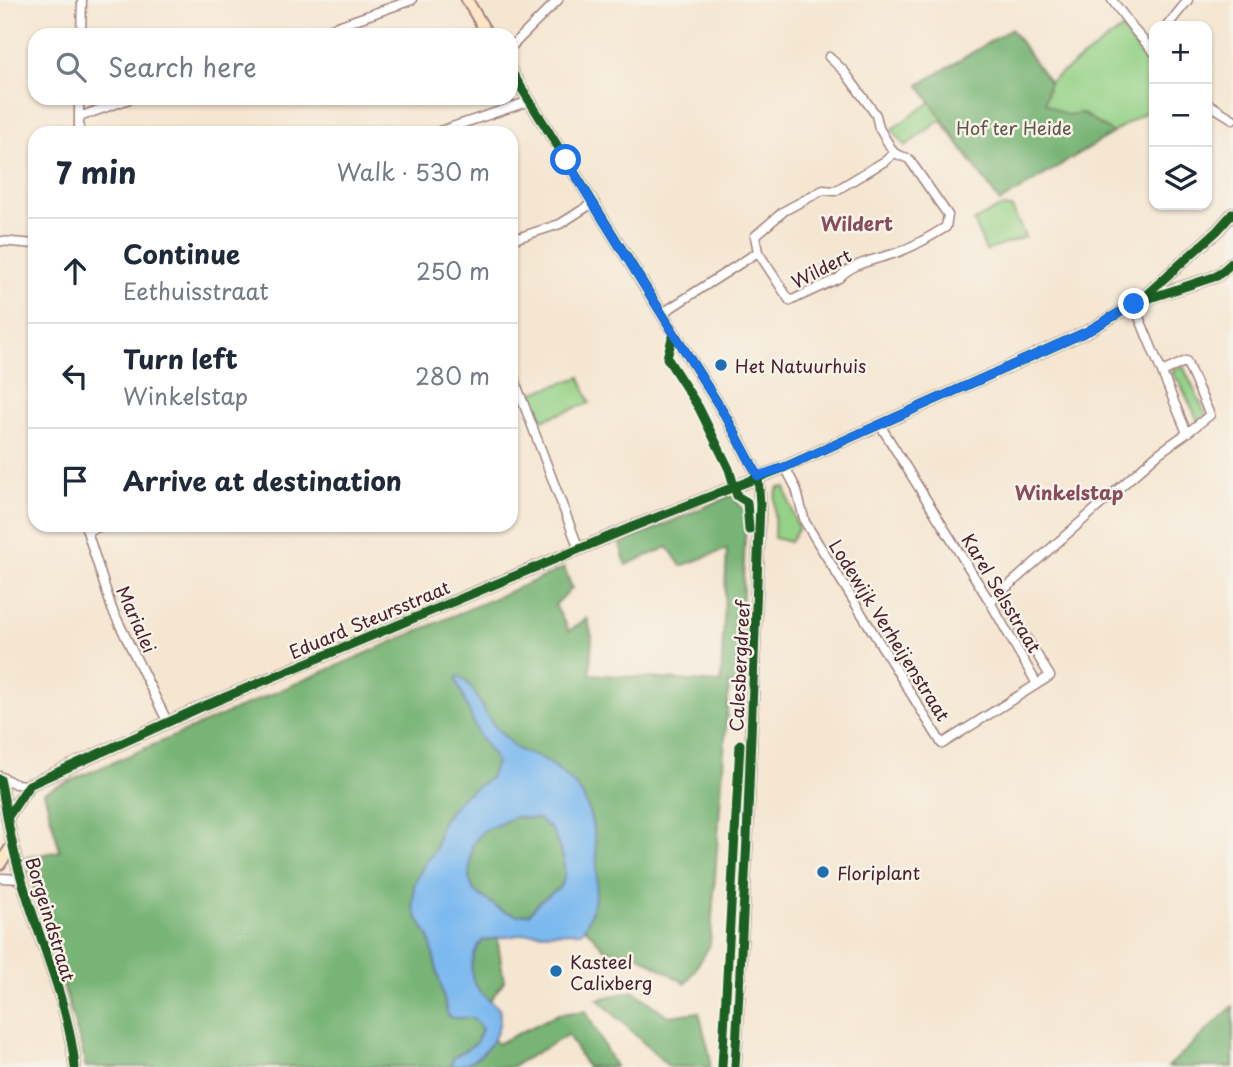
<!DOCTYPE html>
<html lang="en">
<head>
<meta charset="utf-8">
<style>
  :root { --surface:#fff; --page:#f6f6f7; --text:#1f2937; --muted:#747a83; --line:#e0e1e3 }
  body { margin:0; font-family:"Playpen Sans",sans-serif; background:var(--page); color:var(--text) }
  .controls { position:absolute; right:21px; top:21px; display:grid; overflow:hidden; border-radius:14px; box-shadow:0 2px 5px #0004 }
  .controls button { width:63px; height:63px; display:grid; place-items:center; padding:0; border:0; border-bottom:2px solid var(--line); background:var(--surface); color:var(--text); font:35px sans-serif }
  .stop { position:absolute; width:21px; height:21px; margin:-16px; border:5px solid #1a73e8; border-radius:50%; background:#fff }
  .stop.end { background:#1a73e8; border-color:#fff; box-shadow:0 2px 7px #0008 }
  .list { margin:0; padding:0; list-style:none }
  h2 { display:flex; justify-content:space-between; align-items:center; height:91px; margin:0; padding:0 28px; font-size:30px }
  h2 small { font-size:23px; font-weight:400; color:var(--muted) }
  .list li { display:grid; grid-template-columns:46px 1fr auto; gap:21px; align-items:center; box-sizing:border-box; height:105px; padding:0 28px; border-top:2px solid var(--line) }
  .list b { display:block; font-size:26px; white-space:nowrap }
  .list p { margin:0; font-size:23px; white-space:nowrap; color:var(--muted) }
  .list em { font-size:23px; font-style:normal; color:var(--muted) }
  .icon { flex:none; width:38px; height:38px; fill:none; stroke:currentColor; stroke-width:2; stroke-linecap:round; stroke-linejoin:round }
  .map { position:relative; flex:none; width:1233px; height:1067px; overflow:hidden }
  .search { position:absolute; background:var(--surface); box-shadow:0 2px 5px #0004; left:28px; top:28px; width:490px; height:77px; display:flex; align-items:center; gap:18px; box-sizing:border-box; padding:0 24px; border-radius:21px; color:var(--muted); font-size:26px }
  .panel { position:absolute; background:var(--surface); box-shadow:0 2px 5px #0004; left:28px; top:126px; width:490px; height:406px; border-radius:21px }
  .map>svg:first-child { display:block }
  .green { fill:#94d287; stroke:#6f7859; stroke-width:2 }
  .forest { fill:#77b474; stroke:#606a50; stroke-width:2 }
  .water { fill:#7cb9ef; stroke:#636c8d; stroke-width:2; fill-rule:evenodd }
  .lines { fill:none; stroke-linecap:round; stroke-linejoin:round }
  .street-casing { stroke:#a0827e; stroke-width:11 }
  .secondary-casing { stroke:#a0827e; stroke-width:14 }
  .street { stroke:#fff; stroke-width:8 }
  .secondary { stroke:#fde5c5; stroke-width:10 }
  .cycleway-casing { stroke:#f7f3e8; stroke-width:13 }
  .cycleway { stroke:#1b5e20; stroke-width:9 }
  .route { stroke:#1a73e8; stroke-width:9 }
  .poi-dot { fill:#1f6fb2; stroke:#f7f3e8; stroke-width:2.5 }
  .labels { text-anchor:middle; dominant-baseline:central; stroke-width:5; stroke-linejoin:round; paint-order:stroke }
  .park-label { font-size:18px; fill:#605547; stroke:#f7f3e8 }
  .street-label { font-size:18px; fill:#4a1f2b; stroke:#f7f3e8 }
  .poi-label { font-size:18px; fill:#4a1f2b; stroke:#f7f3e8; text-anchor:start }
  .neighbourhood-label { font-size:19px; font-weight:bold; fill:#864d5e; stroke:#f7f3e8 }
</style>
</head>
<body>
<div class="map">
<svg width="1233" height="1067" viewBox="0 0 1233 1067">
  <rect width="100%" height="100%" fill="#f7f3e8"/>
  <filter id="ink" filterUnits="userSpaceOnUse"><feTurbulence type="fractalNoise" baseFrequency=".0143" numOctaves="2"/><feDisplacementMap in="SourceGraphic" scale="14" xChannelSelector="R" yChannelSelector="G"/><feConvolveMatrix kernelMatrix="1 2 1 2 8 2 1 2 1" color-interpolation-filters="sRGB"/></filter>
  <filter id="wash" filterUnits="userSpaceOnUse"><feTurbulence type="fractalNoise" baseFrequency=".00686" numOctaves="4" result="noise"/><feDisplacementMap in="SourceGraphic" scale="28" xChannelSelector="R" yChannelSelector="G"/><feGaussianBlur stdDeviation="1.57" result="paint"/><feColorMatrix in="noise" values="0 0 0 0 0 0 0 0 0 0 0 0 0 0 0 0 0 1.4 0 .05"/><feComposite in="paint" operator="in"/></filter>
  <g filter="url(#wash)">
    <rect width="100%" height="100%" fill="#f5e6d1"/>
    <path class="green" d="M1011,29L1049,82L1122,29L1154,72V107L1000,202L941,120L905,146L892,129L931,102L919,85Z
      M1000,207L1012,208L1025,237L986,251L974,221Z
      M1183,366L1206,415L1198,421L1179,381L1175,379L1172,370Z
      M580,377L590,403L542,420L532,393Z
      M785,487L798,529L790,542L774,538L775,497L778,488Z"/>
    <path class="forest" d="M1011,29L1049,82L1045,103L1066,115L1082,113L1113,133L1000,202L919,85Z
      M732,495L746,513L739,684H729L710,945L686,984L636,954L606,950L578,920L495,924L504,981L480,1014L497,1044L558,1014L586,1011L615,1067H587L568,1035L511,1067H85L83,1052L25,858L60,851L44,792L564,568L572,588L555,605L569,631L587,618L592,636L590,674L721,683L727,549L681,566L668,547L626,565L620,544Z
      M634,991L668,1016L699,1012L710,1056V1067H669L598,999Z
      M1233,1006V1067H1168Z"/>
    <path class="water" d="M458,676C474,683 481,709 492,723C496,728 501,733 506,738C521,755 524,751 542,759C553,764 566,776 575,785C600,811 606,905 581,932L531,933L482,941C471,954 467,975 478,989C483,997 493,1002 499,1009C505,1036 477,1067 451,1067L453,1058L476,1043L482,1029L473,1018H453L448,1016L429,937L416,915L413,906L414,885L422,868L435,850L442,821L462,797L490,778L496,763L493,755L479,736L456,679ZM515,817L538,819L552,830L564,860V879L559,888L540,901L529,914L517,915L503,911L474,891L469,878L472,845L483,831Z"/>
  </g>
  <g filter="url(#ink)">
    <g class="lines">
      <g class="street-casing">
        <path id="street" d="M1112,0L1136,32L1154,52
          M1167,26L1188,0
          M81,35L82,0
          M312,35L412,0
          M511,47L558,0
          M829,57L844,71L876,115L879,128L894,153
          M1207,103L1233,119
          M79,117L132,98
          M79,133V98
          M434,133L530,101
          M511,240L560,224L593,203
          M0,241L35,244
          M661,314L758,252L790,301L839,278C855,260 885,259 906,249C920,243 933,235 946,227L948,215L909,159L894,153L885,161L835,191L823,190L784,211L755,236L758,252
          M511,366L518,389L511,391
          M1162,372L1186,361L1210,415L1187,433
          M518,389L579,549
          M880,425L990,602L1037,684
          M785,467L796,488L805,522L942,744L1050,676L1000,594
          M85,525L112,609L168,723
          M87,531L104,525
          M990,602L1159,453L1187,433L1134,305
          M0,776L15,784L29,785
          M0,878L22,879"/>
      </g>
      <g class="secondary-casing">
        <path id="secondary" d="M467,0L488,35
          M511,71L728,420L758,476L760,504L747,839L735,1067
          M1140,301L1217,276L1233,262
          M0,779C6,806 9,833 16,859C33,928 68,995 75,1067
          M9,815L29,785L204,706L632,527L785,467L1088,331L1138,302L1217,231L1233,213
          M0,864L13,844"/>
      </g>
      <use href="#street" class="street"/>
      <use href="#secondary" class="secondary"/>
      <g class="cycleway-casing">
        <path id="cycleway" d="M511,71L728,420L758,476L760,504L747,839L735,1067
          M1141,301L1217,276L1233,262
          M673,334L667,358L699,408L729,469L737,496L747,502L749,530
          M0,779C6,806 9,833 16,859C33,928 68,995 75,1067
          M9,815L29,785L204,706L632,527L785,467L1088,331L1138,302L1217,231L1233,213
          M722,1067L740,744"/>
      </g>
      <use href="#cycleway" class="cycleway"/>
    </g>
  </g>
  <g class="lines" filter="url(#ink)">
    <path class="route" d="M566,160L728,420L758,476L785,467L1088,331L1134,304"/>
  </g>
  <g class="poi-dot">
    <circle cx="721" cy="365" r="7"/>
    <circle cx="823" cy="872" r="7"/>
    <circle cx="556" cy="971" r="7"/>
  </g>
  <g class="labels">
    <g class="park-label">
      <text x="1014" y="127">Hof ter Heide</text>
    </g>
    <g class="street-label">
      <text transform="translate(821 268) rotate(-27)">Wildert</text>
      <text transform="translate(1002 593) rotate(59)">Karel Selsstraat</text>
      <text transform="translate(137 619) rotate(66)">Marialei</text>
      <text transform="translate(369 619) rotate(-23)">Eduard Steursstraat</text>
      <text transform="translate(890 630) rotate(58)">Lodewijk Verheijenstraat</text>
      <text transform="translate(739 666) rotate(-87)">Calesbergdreef</text>
      <text transform="translate(51 919) rotate(73)">Borgeindstraat</text>
    </g>
    <g class="poi-label">
      <text x="735" y="365">Het Natuurhuis</text>
      <text x="837" y="872">Floriplant</text>
      <text x="570" y="961">Kasteel<tspan x="570" dy="21">Calixberg</tspan></text>
    </g>
    <g class="neighbourhood-label">
      <text x="857" y="223">Wildert</text>
      <text x="1069" y="492">Winkelstap</text>
    </g>
  </g>
</svg>
<div class="controls">
<button>+</button>
<button>−</button>
<button><svg class="icon" aria-label="layers" viewBox="0 0 24 24"><path d="M12 4l9 5-9 5-9-5zM3 14l9 5 9-5"/></svg></button>
</div>
<div class="stop" style="left:566px;top:160px"></div>
<div class="stop end" style="left:1134px;top:304px"></div>
<div class="search"><svg class="icon" aria-label="search" viewBox="0 0 24 24"><circle cx="10" cy="10" r="6"/><path d="M15 15l6 6"/></svg>Search here</div>
<section class="panel">
<h2>7 min<small>Walk · 530 m</small></h2>
<ul class="list">
<li><svg class="icon" aria-label="ahead" viewBox="0 0 24 24"><path d="M12 20V5M6 11l6-6 6 6"/></svg><div><b>Continue</b><p>Eethuisstraat</p></div><em>250 m</em></li>
<li><svg class="icon" aria-label="left" viewBox="0 0 24 24"><path d="M17 20v-9H6M10 6l-5 5 5 5"/></svg><div><b>Turn left</b><p>Winkelstap</p></div><em>280 m</em></li>
<li><svg class="icon" aria-label="arrive" viewBox="0 0 24 24"><path d="M6 21V4h12l-3 4 3 4H6"/></svg><div><b>Arrive at destination</b></div></li>
</ul>
</section>
</div>
</body>
</html>
